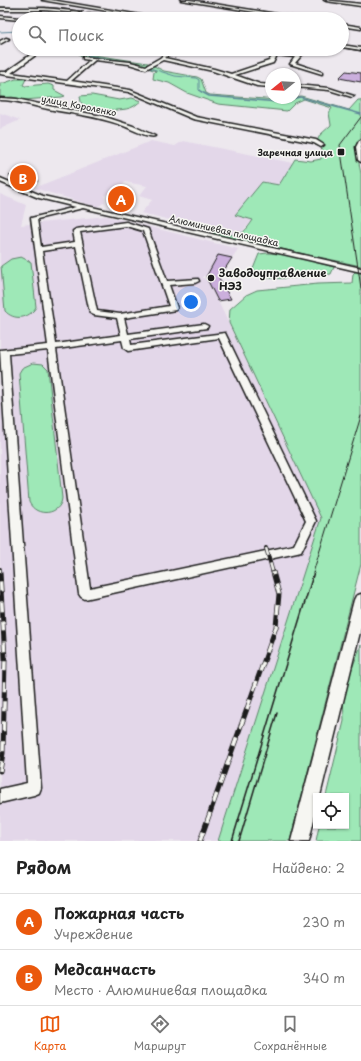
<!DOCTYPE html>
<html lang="ru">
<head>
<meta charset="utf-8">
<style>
  :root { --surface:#fff; --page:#f2f2f2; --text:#222; --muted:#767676; --line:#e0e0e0; --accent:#ea580c }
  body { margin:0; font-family:"Playpen Sans",sans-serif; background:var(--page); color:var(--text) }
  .controls { position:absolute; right:12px; bottom:12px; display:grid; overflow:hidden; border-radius:0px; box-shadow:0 1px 3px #0004 }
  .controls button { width:36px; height:36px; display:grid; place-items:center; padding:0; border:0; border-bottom:1px solid var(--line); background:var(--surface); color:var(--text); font:20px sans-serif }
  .compass { position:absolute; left:265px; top:68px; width:36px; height:36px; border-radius:50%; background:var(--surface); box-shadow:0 1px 3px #0004; rotate:252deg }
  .you { position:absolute; left:191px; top:302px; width:14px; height:14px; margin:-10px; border:3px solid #fff; border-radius:50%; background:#1a73e8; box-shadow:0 0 0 6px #1a73e833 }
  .badge { display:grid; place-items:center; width:26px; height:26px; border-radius:50%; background:var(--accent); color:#fff; font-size:13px; font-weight:700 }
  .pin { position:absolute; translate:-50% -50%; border:2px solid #fff; box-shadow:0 1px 4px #0006 }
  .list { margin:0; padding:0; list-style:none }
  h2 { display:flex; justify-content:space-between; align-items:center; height:52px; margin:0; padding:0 16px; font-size:17px }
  h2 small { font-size:13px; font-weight:400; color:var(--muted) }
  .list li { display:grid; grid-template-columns:26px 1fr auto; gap:12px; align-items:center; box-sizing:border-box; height:56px; padding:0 16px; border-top:1px solid var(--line) }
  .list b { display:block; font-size:15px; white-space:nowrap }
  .list p { margin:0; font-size:13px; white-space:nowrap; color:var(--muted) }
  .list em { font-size:13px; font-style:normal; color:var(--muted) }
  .icon { flex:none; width:22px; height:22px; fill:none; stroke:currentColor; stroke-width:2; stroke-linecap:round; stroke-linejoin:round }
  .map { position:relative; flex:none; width:361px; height:841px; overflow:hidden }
  .search { position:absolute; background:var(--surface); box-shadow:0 1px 3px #0004; left:12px; right:12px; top:12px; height:44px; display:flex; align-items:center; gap:10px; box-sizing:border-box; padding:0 14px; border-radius:22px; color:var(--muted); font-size:15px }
  .sheet { height:164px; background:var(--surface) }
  nav { display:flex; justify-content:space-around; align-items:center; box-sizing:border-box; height:56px; border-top:1px solid var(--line); background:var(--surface); font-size:11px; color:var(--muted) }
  nav a { display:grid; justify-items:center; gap:2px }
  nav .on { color:var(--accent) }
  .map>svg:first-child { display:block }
  .built { fill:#e3d7e9 }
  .green { fill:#9ee8b7; stroke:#5d826a }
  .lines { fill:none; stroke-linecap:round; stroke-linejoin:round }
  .stream-far1 { stroke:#5f8799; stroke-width:1 }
  .stream { stroke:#5f8799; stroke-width:1.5 }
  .building { fill:#cbafdd; stroke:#1c1c1c }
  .minor-casing { stroke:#1c1c1c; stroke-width:3 }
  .major-casing { stroke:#1c1c1c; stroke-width:3 }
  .minor { fill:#f6f6f2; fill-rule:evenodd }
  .major { fill:#f6f6f2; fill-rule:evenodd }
  .tram-far1 { stroke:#1c1c1c; stroke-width:1 }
  .tram { stroke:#1c1c1c; stroke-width:1.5 }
  .rail-far1-casing { stroke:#1c1c1c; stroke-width:4 }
  .rail-casing { stroke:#1c1c1c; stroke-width:5 }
  .rail-far1 { stroke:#f6f6f2; stroke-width:2.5; stroke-dasharray:8; stroke-linecap:butt }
  .rail { stroke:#f6f6f2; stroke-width:3.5; stroke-dasharray:10; stroke-linecap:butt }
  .poi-dot { fill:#1c1c1c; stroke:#f6f6f2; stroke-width:1.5 }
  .labels { text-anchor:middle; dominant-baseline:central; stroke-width:3; stroke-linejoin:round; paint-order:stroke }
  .far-street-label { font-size:9px; fill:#1c1c1c; stroke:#f6f6f2 }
  .far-poi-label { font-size:9px; font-weight:bold; fill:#1c1c1c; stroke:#f6f6f2; text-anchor:end }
  .poi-label { font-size:11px; font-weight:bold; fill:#1c1c1c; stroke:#f6f6f2; text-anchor:start }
</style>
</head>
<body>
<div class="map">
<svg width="361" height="841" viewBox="0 0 361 841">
  <rect width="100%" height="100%" fill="#ede8ee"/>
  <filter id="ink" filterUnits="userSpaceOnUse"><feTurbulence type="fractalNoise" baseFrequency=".025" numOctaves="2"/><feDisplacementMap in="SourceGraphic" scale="8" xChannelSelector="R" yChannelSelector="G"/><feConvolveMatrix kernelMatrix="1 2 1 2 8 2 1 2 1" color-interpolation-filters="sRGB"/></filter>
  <g filter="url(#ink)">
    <path class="built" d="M0,113L6,115L20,120L0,129Z
      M151,141L175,146L183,141L293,163L279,185L262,182L235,215L253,220L238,236L141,213L152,200L139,196L147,186L125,182L104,196L105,202L97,207L34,188Z
      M0,194L26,205L21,225L106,216L238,249L232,258L218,256L207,276H203V278L207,279L218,301L321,518L218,841H0Z"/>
    <path class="green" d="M81,49H86L83,52L87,54L148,63L164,71L197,77L201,79L206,93L210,95L278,100L301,96L349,110L358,100H361V137L356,147L361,174V266L225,237L214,234L211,229C234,235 239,242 253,220L235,215L262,182L279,185L295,159L311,161L321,159L322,148L315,145L320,135L331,125L329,113L332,108L304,99L295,103L287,111L218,104L187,93L169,83L153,79L154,72L156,71C130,61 108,59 81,56L78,53Z
      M16,79H26L23,85L25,86L48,84L54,86V90L65,96L62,97L24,100L12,97L0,98V83H4Z
      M92,95L119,100L132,98L141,101C138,103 134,107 130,108C123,111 93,111 85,108L81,102L80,96Z
      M268,253L289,255L334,267L331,274C307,276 273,283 251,274L259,254Z
      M21,257L31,262L36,307C29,319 14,321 5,311L1,266L11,259Z
      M355,272H361V564L290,841H218L321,518L229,323L230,309L246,295L257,290L318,284L352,283L353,274Z
      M33,363L43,364L48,369L62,498C61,515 36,518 29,502L19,373L22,368Z
      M361,645V841H316L319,826H346V796H326L344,721L343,692Z"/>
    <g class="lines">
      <path class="stream-far1" d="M0,32L19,31
        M83,49L82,51L86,55L131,62L175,76L196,78L199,80V90L201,92"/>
      <path class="stream" d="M200,91L209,96L277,102L300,97L361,114"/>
    </g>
    <path class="building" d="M346,71L361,73V82L339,78Z
      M18,172L38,181L30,185L9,176Z
      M218,255L232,258L219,278L231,299L218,301L206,277Z"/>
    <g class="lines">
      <g class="minor-casing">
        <path id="minor" d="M42,0H51L164,19H155Z
          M181,0H190L307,19H297Z
          M324,0L361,4V6L326,1Z
          M0,8H45L81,12L79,13L45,10H0Z
          M0,16L19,18L21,19L19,20L0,18Z
          M342,24L361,27V29L342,26Z
          M6,38L9,39L0,44V41Z
          M342,45L361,48V50L342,47Z
          M39,49H44L11,73L67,81L90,60L83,59V57L130,62L146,66L160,58L170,49H175L165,58L214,69L231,74L269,61L273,55L233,49H247L297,55L303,49H307L295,63L322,72V74L290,64L295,57L277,55L273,63L235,75L260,84L271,85V87L257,86L213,71L163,60L146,69L129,64L95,60L71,81L130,90L196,117L316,140L324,145L321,147L314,143L193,119L129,92L0,74V72H6Z
          M295,85L329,88L354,96L352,97L329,90L295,87Z
          M0,98L17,99L48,106L102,116L133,126L155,136C150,139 128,127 121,125C97,116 73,114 48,109C32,106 17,100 0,100Z
          M0,178L43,196L361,268V272L83,208L37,219L41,247L75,242L73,231L76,229L126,222L148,229L167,281L198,279L199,281L195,283L169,285L177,308L176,310L124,318L128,334L204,324L208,326L207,328L130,339L131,345L225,333L316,521L301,552L297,553L85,599L81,597L79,594L48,350L9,354L41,788L39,793L34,795L0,803V789L27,783L0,350L48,345L31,218L76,207L39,198L0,182ZM126,226L143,231L169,306L120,314L97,311L80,232ZM76,246L90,313L94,315L117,318L121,335L56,344L42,251ZM219,338L306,521L294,545L90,588L56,349L122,340L124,348L128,351Z"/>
      </g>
      <g class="major-casing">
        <path id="major" d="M361,140V162L358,160L356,147L359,141Z
          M361,594V628L320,796H316V811L309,841H291L354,600L356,596Z"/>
      </g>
      <use href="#minor" class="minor"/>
      <use href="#major" class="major"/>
      <path class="tram-far1" d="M0,7L57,8L142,19
        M342,48L361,51
        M361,117L340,145L361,288
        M313,573L361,416"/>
      <path class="tram" d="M232,841L314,572
        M239,841L277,713"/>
      <g class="rail-far1-casing">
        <path id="rail-far1" d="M266,548L273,573
          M0,569V573"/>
      </g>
      <g class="rail-casing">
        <path id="rail" d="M0,771L3,753L5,659L0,572
          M200,841L276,627L279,594L273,572"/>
      </g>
      <use href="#rail-far1" class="rail-far1"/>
      <use href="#rail" class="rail"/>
    </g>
  </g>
  <g class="poi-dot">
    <rect x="337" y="148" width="8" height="8" rx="2"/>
    <circle cx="211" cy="278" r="4"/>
  </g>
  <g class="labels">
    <g class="far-street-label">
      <text transform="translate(79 105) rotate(11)">улица Короленко</text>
      <text transform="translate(224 230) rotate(13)">Алюминиевая площадка</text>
    </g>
    <g class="far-poi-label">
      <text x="333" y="152">Заречная улица</text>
    </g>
    <g class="poi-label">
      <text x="219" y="272">Заводоуправление<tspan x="219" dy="13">НЭЗ</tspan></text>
    </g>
  </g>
</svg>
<div class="controls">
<button><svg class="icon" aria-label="locate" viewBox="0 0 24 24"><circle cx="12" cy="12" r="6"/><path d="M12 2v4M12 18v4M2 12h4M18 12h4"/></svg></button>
</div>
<svg class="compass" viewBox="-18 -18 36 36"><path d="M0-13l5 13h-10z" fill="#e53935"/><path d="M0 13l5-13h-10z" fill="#767676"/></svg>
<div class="you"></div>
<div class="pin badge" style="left:121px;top:199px">A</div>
<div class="pin badge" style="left:23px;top:178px">B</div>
<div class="search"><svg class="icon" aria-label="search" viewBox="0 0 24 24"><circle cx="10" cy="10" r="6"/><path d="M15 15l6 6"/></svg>Поиск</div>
</div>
<section class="sheet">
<h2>Рядом<small>Найдено: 2</small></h2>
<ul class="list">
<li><span class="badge">A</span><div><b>Пожарная часть</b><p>Учреждение</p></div><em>230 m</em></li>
<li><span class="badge">B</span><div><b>Медсанчасть</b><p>Место · Алюминиевая площадка</p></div><em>340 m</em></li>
</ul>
</section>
<nav>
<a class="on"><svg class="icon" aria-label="map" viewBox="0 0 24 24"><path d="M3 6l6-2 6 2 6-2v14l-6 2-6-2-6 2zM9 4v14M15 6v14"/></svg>Карта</a>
<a><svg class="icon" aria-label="directions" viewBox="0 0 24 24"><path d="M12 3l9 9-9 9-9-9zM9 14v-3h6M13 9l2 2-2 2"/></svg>Маршрут</a>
<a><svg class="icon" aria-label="saved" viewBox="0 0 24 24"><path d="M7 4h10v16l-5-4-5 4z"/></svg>Сохранённые</a>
</nav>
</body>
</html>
